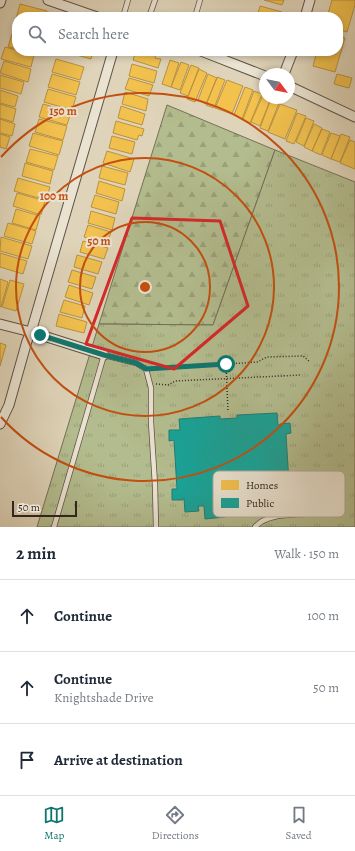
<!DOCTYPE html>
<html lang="en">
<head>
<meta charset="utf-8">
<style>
  :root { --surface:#fff; --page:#f6f6f7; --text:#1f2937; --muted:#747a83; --line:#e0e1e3; --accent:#0f766e }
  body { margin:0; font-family:Alegreya,serif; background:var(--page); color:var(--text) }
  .compass { position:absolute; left:259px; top:68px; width:36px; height:36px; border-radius:50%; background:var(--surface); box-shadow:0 2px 6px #0003; rotate:122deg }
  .scale { position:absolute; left:12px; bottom:10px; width:65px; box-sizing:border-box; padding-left:4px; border:2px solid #332620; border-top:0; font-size:11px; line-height:14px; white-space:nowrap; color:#332620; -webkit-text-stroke:3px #eae3d2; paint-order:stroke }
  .stop { position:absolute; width:12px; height:12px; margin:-9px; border:3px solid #0f766e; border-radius:50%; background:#fff }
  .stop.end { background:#0f766e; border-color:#fff; box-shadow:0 1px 4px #0008 }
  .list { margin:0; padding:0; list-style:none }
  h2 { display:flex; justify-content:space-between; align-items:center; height:52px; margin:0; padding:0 16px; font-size:17px }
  h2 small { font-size:13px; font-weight:400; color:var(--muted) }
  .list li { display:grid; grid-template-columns:26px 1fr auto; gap:12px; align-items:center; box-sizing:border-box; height:72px; padding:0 16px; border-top:1px solid var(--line) }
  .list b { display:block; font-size:15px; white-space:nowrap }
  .list p { margin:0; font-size:13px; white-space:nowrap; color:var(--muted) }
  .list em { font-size:13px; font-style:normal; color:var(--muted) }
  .icon { flex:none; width:22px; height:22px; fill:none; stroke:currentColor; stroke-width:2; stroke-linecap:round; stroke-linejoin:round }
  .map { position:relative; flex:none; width:355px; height:527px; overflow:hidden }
  .search { position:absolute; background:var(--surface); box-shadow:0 2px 6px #0003; left:12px; right:12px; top:12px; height:44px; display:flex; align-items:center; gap:10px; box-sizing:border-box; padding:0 14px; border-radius:16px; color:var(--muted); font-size:15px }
  .sheet { height:268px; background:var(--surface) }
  nav { display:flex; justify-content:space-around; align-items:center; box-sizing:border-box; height:56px; border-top:1px solid var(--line); background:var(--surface); font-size:11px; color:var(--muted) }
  nav a { display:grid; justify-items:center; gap:2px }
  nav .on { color:var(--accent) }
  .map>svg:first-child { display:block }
  .forest { fill:url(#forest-firs); stroke:#737157 }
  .park { fill:url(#park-tufts); stroke:#737157 }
  .homes { fill:#f2c14e; stroke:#b99240 }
  .public { fill:#17a398; stroke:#1f7e74 }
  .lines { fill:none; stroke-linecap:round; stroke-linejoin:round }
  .service-casing { stroke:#5e5246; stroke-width:6 }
  .minor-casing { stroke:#5e5246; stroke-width:11 }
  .path { stroke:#332620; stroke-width:1.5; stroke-dasharray:1 2; stroke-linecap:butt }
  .service { stroke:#eae3d2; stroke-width:4.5 }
  .minor { stroke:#eae3d2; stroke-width:9 }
  .route { stroke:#0f766e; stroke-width:5 }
  .marked { fill:none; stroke:#d62828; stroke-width:3; stroke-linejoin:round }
  .ring { fill:none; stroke:#c44f10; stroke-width:2 }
  .key { fill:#eae3d2; stroke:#b3aa9d; stroke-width:1 }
  .key-label { font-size:11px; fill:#332620 }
  .centre { fill:#c44f10; stroke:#eae3d2; stroke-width:2 }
  .ring-label { font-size:12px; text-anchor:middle; font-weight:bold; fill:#c44f10; stroke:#eae3d2; stroke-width:4; stroke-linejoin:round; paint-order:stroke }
</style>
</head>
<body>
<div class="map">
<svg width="355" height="527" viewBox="0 0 355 527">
  <defs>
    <pattern id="forest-firs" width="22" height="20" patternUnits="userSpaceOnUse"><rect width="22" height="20" fill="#b3bc8e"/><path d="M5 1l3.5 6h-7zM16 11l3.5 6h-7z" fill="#9aa17a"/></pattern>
    <pattern id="park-tufts" width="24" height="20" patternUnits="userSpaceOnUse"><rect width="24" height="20" fill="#b3bc8e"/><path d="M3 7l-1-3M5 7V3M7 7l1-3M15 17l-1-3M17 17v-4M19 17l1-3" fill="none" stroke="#9aa17a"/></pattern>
  </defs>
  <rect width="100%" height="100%" fill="#dfd4b9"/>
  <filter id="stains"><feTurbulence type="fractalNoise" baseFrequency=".005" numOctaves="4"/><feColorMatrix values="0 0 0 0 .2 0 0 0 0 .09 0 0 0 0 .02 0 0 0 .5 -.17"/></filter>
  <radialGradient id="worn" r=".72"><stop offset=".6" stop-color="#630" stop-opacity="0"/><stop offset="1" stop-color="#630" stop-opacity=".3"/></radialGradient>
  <path class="forest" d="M167,105L275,150L213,325L99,324Z"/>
  <path class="park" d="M275,150L355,182V527H37L99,324L213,325Z"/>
  <path class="homes" d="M264,0H284L282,5Z
    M332,0H355V5L347,32L338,29V17H327Z
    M20,4L47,11L45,17H17V19H16Z
    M260,6L282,12L281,17H257Z
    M12,34L17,35V49L8,47Z
    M338,36L345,38L335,72L313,66L317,51H338Z
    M5,47L34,55L31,67L1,59Z
    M78,51H93L91,59L77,55Z
    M136,51H145L156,54L155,58L161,59L158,68L133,60Z
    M56,59L84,67L80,80L52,72Z
    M170,60L179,63L171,87L162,84Z
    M4,61L31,69L28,82L0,73Z
    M181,62L189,65L180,90L171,87Z
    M132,64L157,71L154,83L129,76Z
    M191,65L199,68L188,96L180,93Z
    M199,69L207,73L195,102L187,99Z
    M52,74L80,82L76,95L48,87Z
    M208,74L217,78L206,104L198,100Z
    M337,74L352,78L349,88L334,84Z
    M0,75L24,82L21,94L0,88Z
    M217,77L225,80L214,108L206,105Z
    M129,78L153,85L149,96L125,89Z
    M227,80L243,86L232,114L215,108Z
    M245,87L253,90L242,119L234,115Z
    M48,89L76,97L72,110L44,102Z
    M0,90L18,96L15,107L0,103Z
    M254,91L262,94L250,123L243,119Z
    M125,92L148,99L146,111L122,104Z
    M263,95L265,96V98H271L260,126L251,122Z
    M271,99L279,103L268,131L260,128Z
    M0,104L16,109L13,122L0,118Z
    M43,104L71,112L67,125L39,117Z
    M280,104L297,110L285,139L268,132Z
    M121,106L145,114L142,125L118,118Z
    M297,113L306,116L294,144L286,141Z
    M306,118L314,121L304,146L296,142Z
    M0,119L15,124L12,136L0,133Z
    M39,119L67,126L63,140L35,132Z
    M116,121L144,129L142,136L139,135L137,140L113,133Z
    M314,124L322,128L312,151L304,147Z
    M322,129L330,132L321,155L312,151Z
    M33,133L63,141L59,155L29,146Z
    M331,133L340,136L331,159L322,155Z
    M0,134L10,137L6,149L0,147Z
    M341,134L350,137L340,162L331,159Z
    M112,136L135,142L132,154L109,148Z
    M350,140L355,142V169L340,163Z
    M30,149L58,156L54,170L26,162Z
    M107,151L134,159L130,172L103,163Z
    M25,163L53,171L50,184L22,176Z
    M102,166L128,173L125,185L99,178Z
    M18,178L50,187L46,200L14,191Z
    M99,181L125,189L122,201L96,193Z
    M17,193L45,201L41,215L13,206Z
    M95,195L119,202L116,214L91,207Z
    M16,209L40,216L36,230L12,223Z
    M91,211L115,218L112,230L88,223Z
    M8,223L36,231L32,244L4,236Z
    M88,225L111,232L107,244L84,237Z
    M1,237L32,246L28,259L0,251Z
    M83,241L108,248L104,259L80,252Z
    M0,253L27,261L23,274L0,267Z
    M77,255L102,262L98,274L74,267Z
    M72,270L96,277L92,289L68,282Z
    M0,279L8,282L1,307H0Z
    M10,280L24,284L16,311L2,307Z
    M69,285L93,293L89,305L65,297Z
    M64,300L85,306L82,318L60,312Z
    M59,314L87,322L84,333L56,326Z
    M0,343L6,345L0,366Z"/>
  <path class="public" d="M277,413L278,425H280V424L290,423L291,433L286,434L289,483L293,482L294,493L284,494L283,493H282L283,499H269V502L224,505L225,517L205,519L204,506H198L199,511L185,512L184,498L183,499V500H172V489H177L174,440L169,441V430H180L179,419L220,416V419L237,418V415Z"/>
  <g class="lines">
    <g class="service-casing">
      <path id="service" d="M123,17L128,0
        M149,17L155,0
        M195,17L200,0
        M54,527L104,355L136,363L146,369L151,388V422L155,485L156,527
        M255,527C266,514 290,515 305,514"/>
    </g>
    <g class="minor-casing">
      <path id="minor" d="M48,0L97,17
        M0,3L1,0
        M305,17L310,0
        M201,51L265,76
        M284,74L293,51
        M289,86L355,117
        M0,324L31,332L104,355
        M0,424L9,405L27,341L31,332L113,51"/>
    </g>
    <path class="path" d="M226,364L228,411
      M152,369L257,362L267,357L303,356L309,361
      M156,384L168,385L175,381L301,375"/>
    <use href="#service" class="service"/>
    <use href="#minor" class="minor"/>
  </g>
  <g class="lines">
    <path class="route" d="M40,335L104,355L136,363L146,369L226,364"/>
  </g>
  <path class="marked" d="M132,218L220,221L248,306L174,369L86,344Z"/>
  <g class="ring">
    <circle cx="145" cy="287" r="65"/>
    <circle cx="145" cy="287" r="129"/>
    <path d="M1 157A194 194 0 1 1 1 417"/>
  </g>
  <rect x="213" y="471" width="132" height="46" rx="6" class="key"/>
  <rect x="221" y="480" width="18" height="10" fill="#f2c14e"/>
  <rect x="221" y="498" width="18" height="10" fill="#17a398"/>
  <g class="key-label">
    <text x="246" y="489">Homes</text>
    <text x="246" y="507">Public</text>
  </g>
  <circle cx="145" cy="287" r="6" class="centre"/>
  <g class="ring-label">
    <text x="63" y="115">150 m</text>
    <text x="54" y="200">100 m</text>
    <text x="99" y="245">50 m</text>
  </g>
  <rect width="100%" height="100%" filter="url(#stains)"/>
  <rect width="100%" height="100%" fill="url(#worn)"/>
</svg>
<svg class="compass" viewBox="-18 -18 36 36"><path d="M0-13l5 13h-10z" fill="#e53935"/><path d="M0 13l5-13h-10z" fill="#747a83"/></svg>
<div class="scale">50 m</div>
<div class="stop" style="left:226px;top:364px"></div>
<div class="stop end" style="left:40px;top:335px"></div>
<div class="search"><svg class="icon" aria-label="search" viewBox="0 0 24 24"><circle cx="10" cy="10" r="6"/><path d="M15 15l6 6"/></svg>Search here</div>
</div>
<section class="sheet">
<h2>2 min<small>Walk · 150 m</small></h2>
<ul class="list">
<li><svg class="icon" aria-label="ahead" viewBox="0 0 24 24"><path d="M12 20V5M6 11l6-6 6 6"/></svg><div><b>Continue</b></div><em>100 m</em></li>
<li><svg class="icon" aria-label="ahead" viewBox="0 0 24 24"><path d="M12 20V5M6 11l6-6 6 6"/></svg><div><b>Continue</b><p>Knightshade Drive</p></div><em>50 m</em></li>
<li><svg class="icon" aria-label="arrive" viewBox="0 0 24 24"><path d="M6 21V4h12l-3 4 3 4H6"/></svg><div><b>Arrive at destination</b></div></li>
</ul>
</section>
<nav>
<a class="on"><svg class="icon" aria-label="map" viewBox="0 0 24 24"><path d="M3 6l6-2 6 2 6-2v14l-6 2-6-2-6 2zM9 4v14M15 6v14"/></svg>Map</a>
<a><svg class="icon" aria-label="directions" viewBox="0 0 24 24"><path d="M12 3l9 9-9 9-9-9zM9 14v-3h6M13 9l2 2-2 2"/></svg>Directions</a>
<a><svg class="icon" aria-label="saved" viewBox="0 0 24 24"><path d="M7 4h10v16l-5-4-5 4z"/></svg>Saved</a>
</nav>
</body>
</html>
